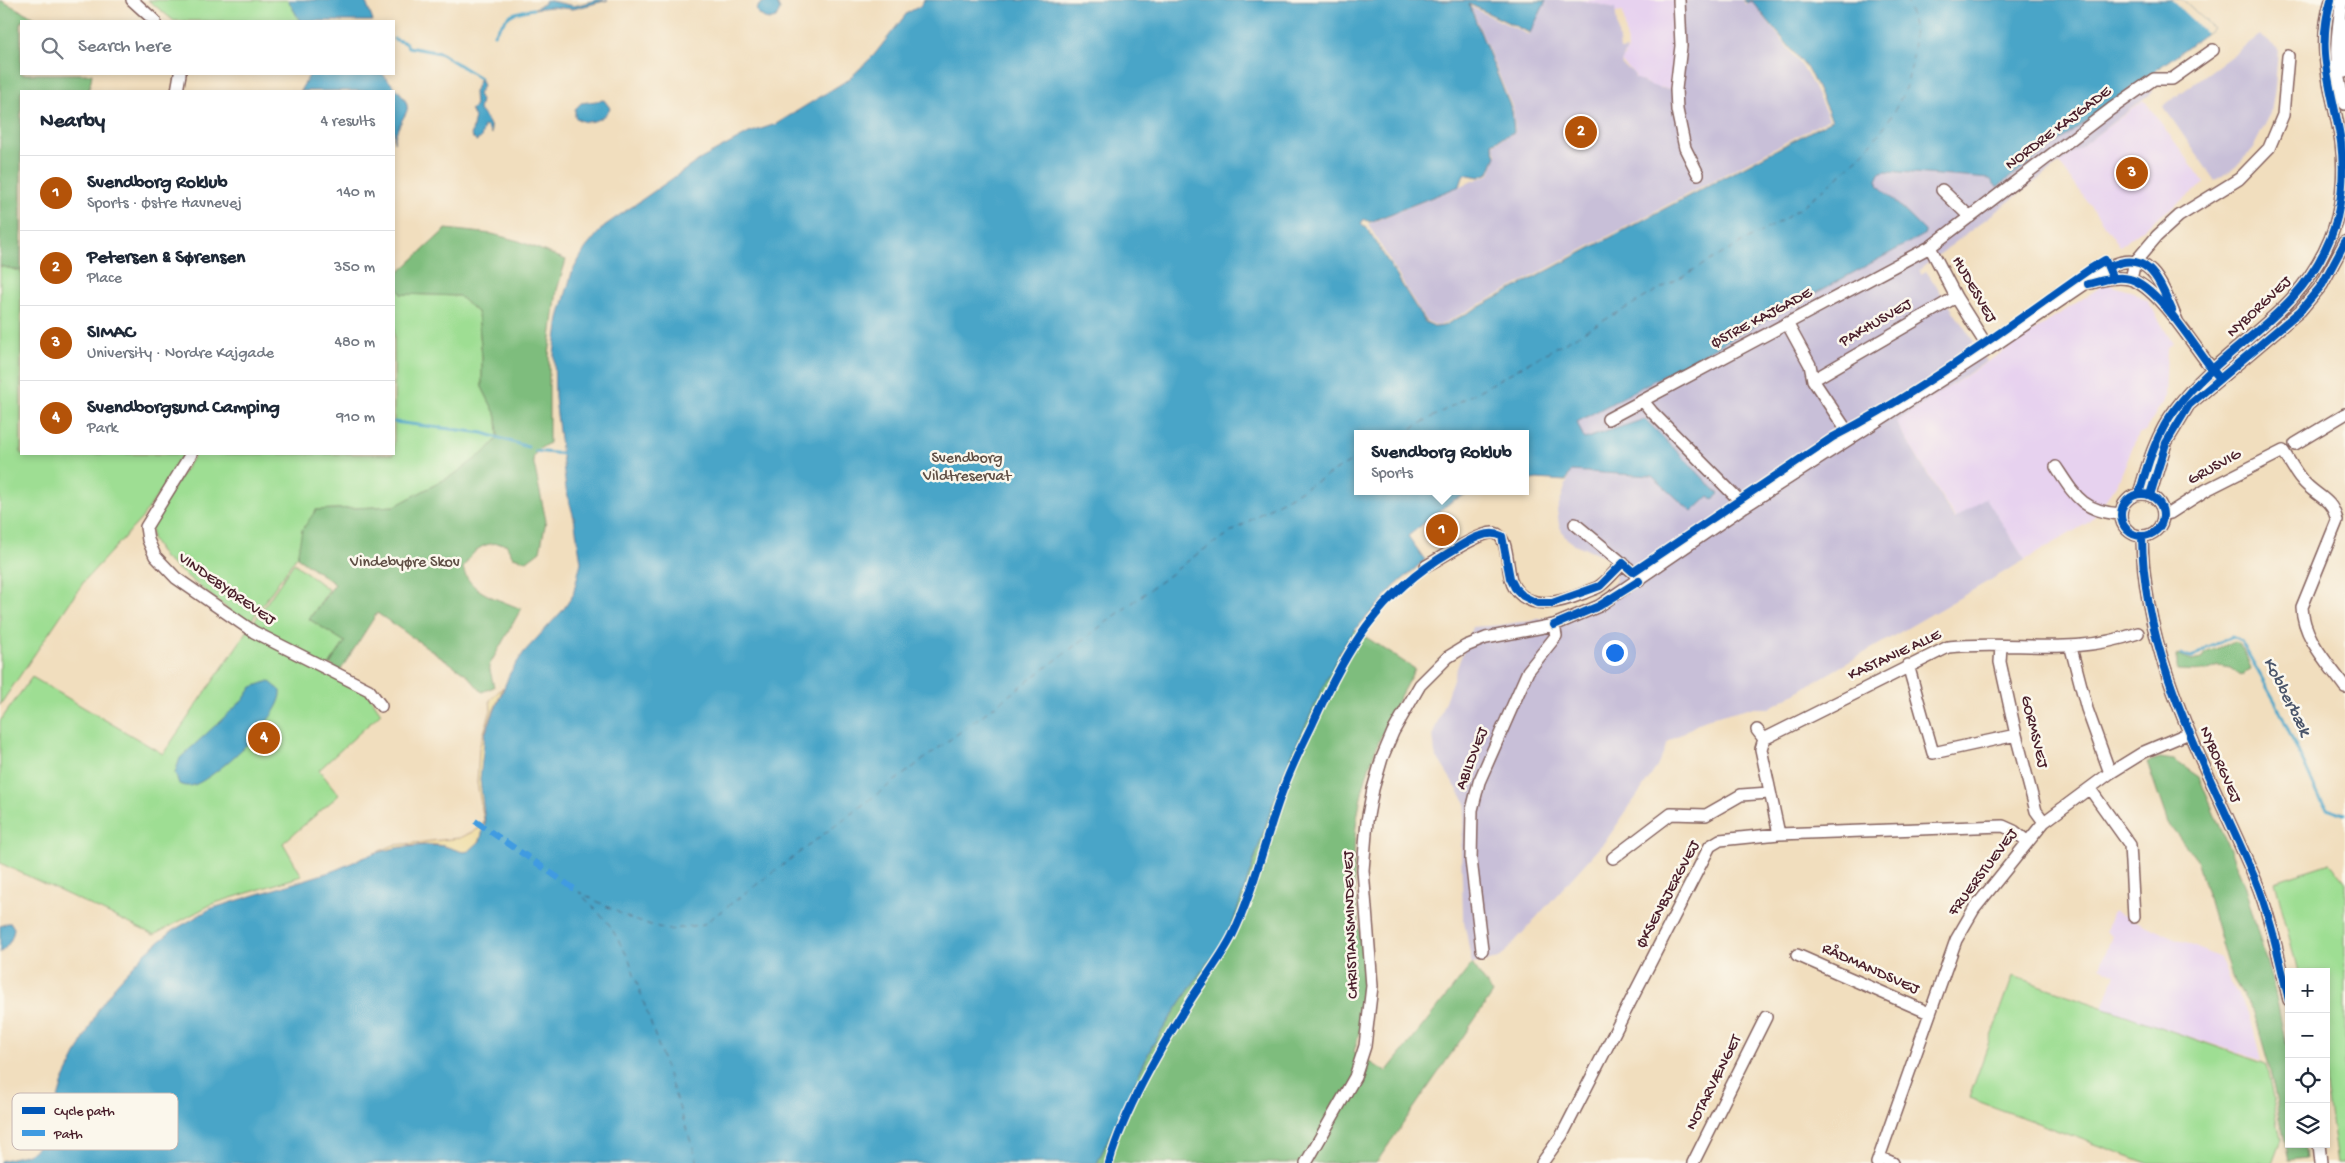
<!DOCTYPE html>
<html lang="en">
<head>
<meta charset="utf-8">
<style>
  :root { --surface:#fff; --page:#f6f6f7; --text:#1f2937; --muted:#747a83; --line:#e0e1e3; --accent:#b45309 }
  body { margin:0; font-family:"Gochi Hand",sans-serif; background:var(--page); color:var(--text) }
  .controls { position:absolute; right:15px; bottom:15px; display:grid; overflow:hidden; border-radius:0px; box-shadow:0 2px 8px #0003 }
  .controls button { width:45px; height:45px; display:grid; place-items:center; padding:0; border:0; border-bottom:1px solid var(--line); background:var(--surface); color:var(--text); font:25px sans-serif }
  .you { position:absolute; left:1614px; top:652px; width:18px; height:18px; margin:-12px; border:4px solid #fff; border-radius:50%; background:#1a73e8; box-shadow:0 0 0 8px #1a73e833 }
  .badge { display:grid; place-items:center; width:32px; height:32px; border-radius:50%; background:var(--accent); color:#fff; font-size:16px; font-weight:700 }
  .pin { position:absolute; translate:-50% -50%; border:2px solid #fff; box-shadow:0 1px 5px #0006 }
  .popup { position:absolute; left:1354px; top:430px; width:175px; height:65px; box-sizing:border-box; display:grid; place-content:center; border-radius:0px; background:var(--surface); filter:drop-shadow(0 1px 4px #0005); font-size:16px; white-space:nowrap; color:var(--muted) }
  .popup b { font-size:19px; color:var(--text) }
  .popup::after { content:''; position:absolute; left:50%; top:100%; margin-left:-10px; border:10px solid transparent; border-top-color:var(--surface) }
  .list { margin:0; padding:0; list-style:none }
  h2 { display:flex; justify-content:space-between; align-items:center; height:65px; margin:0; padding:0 20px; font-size:21px }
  h2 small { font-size:16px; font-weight:400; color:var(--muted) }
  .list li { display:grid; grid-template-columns:32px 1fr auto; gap:15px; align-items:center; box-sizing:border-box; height:75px; padding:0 20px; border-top:1px solid var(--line) }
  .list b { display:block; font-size:19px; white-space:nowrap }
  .list p { margin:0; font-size:16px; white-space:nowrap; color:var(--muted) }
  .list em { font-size:16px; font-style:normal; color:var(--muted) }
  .icon { flex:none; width:28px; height:28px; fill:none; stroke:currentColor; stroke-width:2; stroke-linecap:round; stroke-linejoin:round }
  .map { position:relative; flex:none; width:2345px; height:1163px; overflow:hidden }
  .search { position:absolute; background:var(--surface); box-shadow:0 2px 8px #0003; left:20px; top:20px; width:375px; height:55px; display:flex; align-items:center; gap:12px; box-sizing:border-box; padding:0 18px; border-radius:0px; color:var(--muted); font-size:19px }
  .panel { position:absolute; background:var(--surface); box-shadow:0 2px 8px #0003; left:20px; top:90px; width:375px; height:365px; border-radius:0px }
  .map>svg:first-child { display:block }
  .built { fill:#e7d2ef }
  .industrial { fill:#c8bfd8 }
  .green { fill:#9ede93; stroke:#747e5f }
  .forest { fill:#7ebd7d; stroke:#646e54 }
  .sand { fill:#eeda9e; stroke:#9c7c64 }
  .water { fill:#4aa5c8; stroke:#4a627a }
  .pier { fill:#f1debe }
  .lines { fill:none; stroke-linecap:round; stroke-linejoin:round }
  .stream { stroke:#4aa5c8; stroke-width:3 }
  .ferry { stroke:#4a556a; stroke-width:1; stroke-dasharray:6 5; stroke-linecap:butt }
  .minor-casing { stroke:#84625e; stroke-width:14 }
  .minor { stroke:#fff; stroke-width:11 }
  .quiet { stroke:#409be1; stroke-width:6; stroke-dasharray:12 6; stroke-linecap:butt }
  .cycleway-casing { stroke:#fbf7ec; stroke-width:11 }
  .cycleway { stroke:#0057b8; stroke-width:8 }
  .labels { text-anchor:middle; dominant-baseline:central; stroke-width:5; stroke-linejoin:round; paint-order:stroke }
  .street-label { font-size:16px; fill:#4a1f2b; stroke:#fbf7ec }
  .park-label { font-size:16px; fill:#5f4f45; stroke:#fbf7ec }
  .water-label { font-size:18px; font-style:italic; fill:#4a556a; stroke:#fbf7ec }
  .key { fill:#fbf7ec; stroke:#c6b6b2; stroke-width:1 }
  .key-label { font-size:14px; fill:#4a1f2b }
</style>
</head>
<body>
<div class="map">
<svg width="2345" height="1163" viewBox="0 0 2345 1163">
  <rect width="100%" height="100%" fill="#fbf7ec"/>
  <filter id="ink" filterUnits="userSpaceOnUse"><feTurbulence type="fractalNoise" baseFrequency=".02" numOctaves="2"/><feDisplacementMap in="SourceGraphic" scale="10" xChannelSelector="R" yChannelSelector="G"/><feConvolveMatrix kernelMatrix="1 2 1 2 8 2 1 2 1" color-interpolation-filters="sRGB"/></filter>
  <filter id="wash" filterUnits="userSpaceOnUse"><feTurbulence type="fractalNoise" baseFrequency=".0096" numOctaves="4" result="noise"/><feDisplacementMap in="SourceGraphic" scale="20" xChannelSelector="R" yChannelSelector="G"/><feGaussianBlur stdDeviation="1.12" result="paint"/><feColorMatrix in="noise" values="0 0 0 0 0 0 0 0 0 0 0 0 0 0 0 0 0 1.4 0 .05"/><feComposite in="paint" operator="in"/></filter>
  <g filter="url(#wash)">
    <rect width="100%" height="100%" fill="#f1debe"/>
    <path class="built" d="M1579,0H1679L1676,89L1654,87L1636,79L1634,73L1621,62L1628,49L1623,12L1615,13L1614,8Z
      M2144,100L2205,183L2120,246L2059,163Z
      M2105,284L2133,292L2148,301L2173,344L2167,347L2165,398L2145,431L2138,434L2118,482L2091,521L2025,560L1986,499L1955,519L1896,422Z
      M2113,911L2220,958L2228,978L2250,1016L2261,1060L2103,1008L2115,974L2100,967L2112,936L2106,931Z"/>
    <path class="industrial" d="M1544,0H1579L1615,8L1620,50L1627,49L1621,62L1622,65L1634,73L1635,78L1647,84L1659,88L1676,89L1679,0H1743L1745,5L1752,1L1806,72L1829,119L1439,326L1433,324L1425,320L1368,224L1490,174L1497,154L1493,144L1515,132L1513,109L1471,7L1529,35L1546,1Z
      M2260,35L2278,49L2275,88L2271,113L2252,150L2235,167L2215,181L2163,106Z
      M2145,78L2153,92L1919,270L1921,274L1926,271L1987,361L1896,422L1954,519L1986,498L2025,560L1769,708H1748L1706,719L1668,742L1657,767L1607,839L1499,959L1472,964L1463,916L1461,848L1466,803L1435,754L1433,734L1472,627L1501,625L1544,618L1577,608L1616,581L1613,559L1574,544L1565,537L1559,525L1557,510L1571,471L1652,476L1709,495L1719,494L1583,439L1577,422L1925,234V231L1879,186L1877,180L1881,172L1887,171L1990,179L1997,187Z"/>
    <path class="green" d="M148,0H288L300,21H174Z
      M0,266L21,271V454H186L142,518L85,580L0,705Z
      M394,277L401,294L459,296L478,313L482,357V387L497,417L498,438L486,452L455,474L395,506L316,510L299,553L248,625L164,558L152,539L151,523L195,454H394Z
      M294,563L329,590L309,619L345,642L324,673L367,692L381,713L319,770L339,795L283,843L302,876L212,904L154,935L0,863V721L32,677L163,754Z
      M2330,863L2345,881V1163H2337L2326,1086V972H2298L2275,881Z
      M2013,976L2266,1064L2281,1139L2272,1163H2147L1969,1098Z"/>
    <path class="forest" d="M0,0L41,21H21V74H92L89,91H21V271L0,266Z
      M446,229L492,234L519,241L566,260L557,290L549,355V443L536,451L533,459L546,521L540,551L527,561L513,557L506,544C483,541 474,549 463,568C469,593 499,599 521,609L489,666L494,687L482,692L466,674L377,613L340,671L330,664L345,642L309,619L335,584L297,557L302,530L316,510L395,506L455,474L486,451L498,438L497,417L482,387V357L478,313L459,296L401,294L394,277Z
      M1355,630L1415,669C1378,734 1352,794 1354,870C1355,918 1369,968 1363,1015C1361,1027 1357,1040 1354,1052L1386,1072L1472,964L1493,993L1376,1163H1097L1152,1046L1196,979L1222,944L1234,920L1283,774L1329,671Z
      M2234,642C2244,646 2248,660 2251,670L2241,675L2231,668L2218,666L2206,671L2177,670V655L2192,661L2201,659L2205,653Z
      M2160,758L2174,760L2199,777L2243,881L2275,992L2289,1058V1144H2304L2306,1158L2289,1160L2268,1062L2254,1013L2230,974L2197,860L2168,823L2147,762Z"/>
    <path class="sand" d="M503,687C499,701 487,722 485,734C481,759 498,839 469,851C460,854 452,848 444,846C422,841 393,848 372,854L394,845L460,838L482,827L484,820L477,783L479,748L491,710L490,700Z"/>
    <path class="water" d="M288,0H365L373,21H300Z
      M546,0L574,6L596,0H608L573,9L552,7L533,9L543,4Z
      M771,0L777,3L780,10L776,18L768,20L758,14L756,9L761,3Z
      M924,0L1546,1L1530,33L1469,4L1512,111L1514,132L1492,143L1496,156L1489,173L1479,177L1464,174L1460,186L1370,222L1364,219L1361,224L1369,231L1425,322L1436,327L1443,326L1832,120L1809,71L1752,1L1746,3L1744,0H2183L2213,28L1997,187L1990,179L1887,171L1881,172L1877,180L1879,186L1925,231V234L1577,422L1584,439L1645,419L1719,494L1713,499L1709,496L1692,512L1652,476L1571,471L1566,481L1537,479L1526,481V434H1358V491H1473L1452,501L1408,536L1425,560L1395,586L1355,630L1340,651L1283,774L1234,920L1222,944L1196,979L1152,1046L1097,1163H0V1161L28,1154L36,1149L48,1133L63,1081L99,1008L117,983L146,952L172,931L210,909L333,871L372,854L396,848L427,845L444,846L463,852L469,851L480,841L485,823L480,779L485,734L510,673L524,652L563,610L573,595L581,562L574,518L566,489L555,398L554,354L559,318L572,272L585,249L604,226L699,160L749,133L776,124L849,79L874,55L907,13L920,6Z
      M310,74H383C390,84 413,100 406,113C400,124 396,130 394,142V91H300Z
      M480,78L483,86L478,94L481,100L479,110C485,118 492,123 491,134L487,127L484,126L481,138L476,141L471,136L475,117L470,110L475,107L474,92Z
      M604,100L610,108C604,120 586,127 575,117V109L581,103Z
      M269,681L281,691C284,715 217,777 194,785C189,787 184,786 179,784L175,773L180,758L243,700L252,687Z
      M7,923H11L14,928C13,939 8,946 0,953V926Z"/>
    <path class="pier" d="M2171,0H2183L2213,28L2206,33Z"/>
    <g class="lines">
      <path class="stream" d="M494,34C510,14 506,14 533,9
        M394,39L406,43L408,47L440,53L480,78
        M394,422L483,433L528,447
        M535,451L563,454
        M2181,655L2192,658L2208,647L2232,637L2241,641L2277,705L2320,799L2327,808L2345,814"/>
      <path class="ferry" d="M1402,434L1786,218C1856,167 1938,97 1907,0
        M698,1163L629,959L609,924L579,892L633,920L669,930L704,924L1200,552L1268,509L1358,458"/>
    </g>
  </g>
  <g filter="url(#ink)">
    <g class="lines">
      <g class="minor-casing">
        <path id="minor" d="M132,0L155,21
          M1679,0L1681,46L1676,89L1677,110L1685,148L1698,174
          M2342,0C2336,39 2333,65 2345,104
          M2345,24L2343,50L2345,72
          M177,91L180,74
          M1942,190L1970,217
          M1930,247L1956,297L1989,349
          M2131,279L2135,262L2157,236L2179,216L2239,179L2269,148L2283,115L2288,56
          M2091,283C2103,280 2117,276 2129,279C2159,286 2196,351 2216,374
          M1787,323L1810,365L1813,380L1851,437
          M1813,380L1956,297
          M1643,401L1652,412L1745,506
          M1608,419L1930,247L2111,109L2154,79H2172L2213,50
          M2295,444L2345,414
          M191,454L146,527L148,540L155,556L176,578L254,632L369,690L381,706
          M2056,467C2075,496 2083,512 2121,514
          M2121 515a21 21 0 1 1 42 0a21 21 0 1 1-42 0Z
          M2139,494C2148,463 2156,434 2176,408C2226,343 2297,319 2330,239C2342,210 2345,173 2341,142C2333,91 2315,52 2331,0
          M2150,495L2166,443L2189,405L2300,311L2322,285L2345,242
          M2163,515L2170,513L2206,490L2283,451C2289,460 2295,472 2302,480C2316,497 2332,497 2337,521L2302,607C2303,638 2328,663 2345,687
          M1575,524L1633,572L1639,581
          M2142,536C2143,661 2208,768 2255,879C2271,917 2279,960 2289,1000
          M1426,566C1439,559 1482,531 1494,533C1511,536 1505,574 1514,587C1530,612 1562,602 1584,593C1589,590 1597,589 1601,585C1609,579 1616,570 1623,563
          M2001,646L2000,662L2016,735L2036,811L2044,822
          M2071,648L2087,709L2110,773
          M1908,665L1933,753L2016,735
          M1757,730L1764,739L1761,749L1779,834
          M1764,739L1948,647C2016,640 2070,657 2138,633
          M2090,789L2130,845L2134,917
          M1613,858L1671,814L1706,815L1741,795L1769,793
          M1482,950L1471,860L1472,810L1479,782L1528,671L1556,636L1554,625
          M1797,955L1929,1013
          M2319,1144L2321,1163
          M1879,1157L1893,1163
          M1306,1163L1355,1077L1365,1046L1372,986L1363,870L1367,821L1373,789L1382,758L1393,732L1420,685L1448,657L1466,646L1486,638L1554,625L1599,606L1745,506L1989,349L2113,265C2154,248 2165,294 2178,323
          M1542,1163L1562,1135L1710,846L1720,840L1779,834L2003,826L2014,831L2028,842
          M1693,1163L1766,1017
          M1877,1163L1956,940L1974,909L2044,822L2110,773L2144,752L2189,733"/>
      </g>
      <use href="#minor" class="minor"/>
      <path class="quiet" d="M475,821L579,892"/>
      <g class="cycleway-casing">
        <path id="cycleway" d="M2109,267C2148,248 2159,281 2172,310
          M2088,284C2101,281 2117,275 2130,279C2160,287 2197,352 2217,375
          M2121 515a21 21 0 1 1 42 0a21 21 0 1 1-42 0Z
          M2139,494C2148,463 2156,434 2176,408C2226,343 2297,319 2330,239C2342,210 2345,173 2341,142C2333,91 2315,52 2331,0
          M2150,495L2166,443L2189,405L2300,311L2322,285L2345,242
          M2142,536C2143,661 2208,768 2255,879C2271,917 2279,960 2289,1000
          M1554,625L1599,606L1639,581
          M1109,1163C1125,1109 1158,1052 1188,1004C1201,983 1221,958 1232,936C1255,889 1265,836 1284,787C1292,765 1303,744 1313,723C1346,650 1378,594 1450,552C1464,544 1485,528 1502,536L1510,578L1515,588L1523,596L1537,603H1552L1600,586L1623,563L1633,572L1833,437C1923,391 2007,327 2090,269L2105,260L2113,279"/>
      </g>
      <use href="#cycleway" class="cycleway"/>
    </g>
  </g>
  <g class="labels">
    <g class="street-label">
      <text transform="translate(2059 129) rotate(-37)">NORDRE KAJGADE</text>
      <text transform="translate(1973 290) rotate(60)">HUDESVEJ</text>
      <text transform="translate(2260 308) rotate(-43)">NYBORGVEJ</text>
      <text transform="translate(1762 319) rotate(-28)">ØSTRE KAJGADE</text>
      <text transform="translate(1876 324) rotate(-30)">PAKHUSVEJ</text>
      <text transform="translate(2215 468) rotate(-29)">GRUSVIG</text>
      <text transform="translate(226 590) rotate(35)">VINDEBYØREVEJ</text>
      <text transform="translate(1895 656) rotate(-25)">KASTANIE ALLE</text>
      <text transform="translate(2033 732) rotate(76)">GORMSVEJ</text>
      <text transform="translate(1473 759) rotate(-69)">ABILDVEJ</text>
      <text transform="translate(2219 765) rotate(66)">NYBORGVEJ</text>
      <text transform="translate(1984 873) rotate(-53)">FRUERSTUEVEJ</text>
      <text transform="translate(1669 895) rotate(-62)">ØKSENBJERGVEJ</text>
      <text transform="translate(1352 925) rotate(-92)">CHRISTIANSMINDEVEJ</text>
      <text transform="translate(1870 970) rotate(24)">RÅDMANDSVEJ</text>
      <text transform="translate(1715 1083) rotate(-63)">NOTARVÆNGET</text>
    </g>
    <g class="park-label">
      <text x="967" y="459">Svendborg<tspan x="967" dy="18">Vildtreservat</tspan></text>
      <text x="405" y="563">Vindebyøre Skov</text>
    </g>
    <g class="water-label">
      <text transform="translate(2286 697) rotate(63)">Kobberbæk</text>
    </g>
  </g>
  <rect x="12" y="1093" width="166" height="57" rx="8" class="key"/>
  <rect x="22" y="1107" width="23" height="7" fill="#0057b8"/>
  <rect x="22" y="1130" width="23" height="6" fill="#409be1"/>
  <g class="key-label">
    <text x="54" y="1115">Cycle path</text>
    <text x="54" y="1138">Path</text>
  </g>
</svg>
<div class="controls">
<button>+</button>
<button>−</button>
<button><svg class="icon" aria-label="locate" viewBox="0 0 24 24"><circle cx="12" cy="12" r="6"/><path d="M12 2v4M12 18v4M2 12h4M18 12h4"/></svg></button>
<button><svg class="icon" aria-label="layers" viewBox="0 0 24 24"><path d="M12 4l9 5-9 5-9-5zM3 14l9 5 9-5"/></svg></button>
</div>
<div class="you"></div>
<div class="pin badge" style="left:1442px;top:530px">1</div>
<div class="popup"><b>Svendborg Roklub</b>Sports</div>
<div class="pin badge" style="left:1581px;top:132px">2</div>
<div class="pin badge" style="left:2132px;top:173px">3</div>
<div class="pin badge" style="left:264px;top:738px">4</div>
<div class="search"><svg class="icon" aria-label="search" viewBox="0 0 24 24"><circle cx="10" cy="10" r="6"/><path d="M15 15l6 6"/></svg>Search here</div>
<section class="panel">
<h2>Nearby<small>4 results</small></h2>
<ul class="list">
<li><span class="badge">1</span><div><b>Svendborg Roklub</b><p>Sports · Østre Havnevej</p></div><em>140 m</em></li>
<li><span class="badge">2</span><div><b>Petersen &amp; Sørensen</b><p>Place</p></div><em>350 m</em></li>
<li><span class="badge">3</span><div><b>SIMAC</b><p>University · Nordre Kajgade</p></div><em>480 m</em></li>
<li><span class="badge">4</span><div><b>Svendborgsund Camping</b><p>Park</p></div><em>910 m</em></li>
</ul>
</section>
</div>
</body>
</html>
